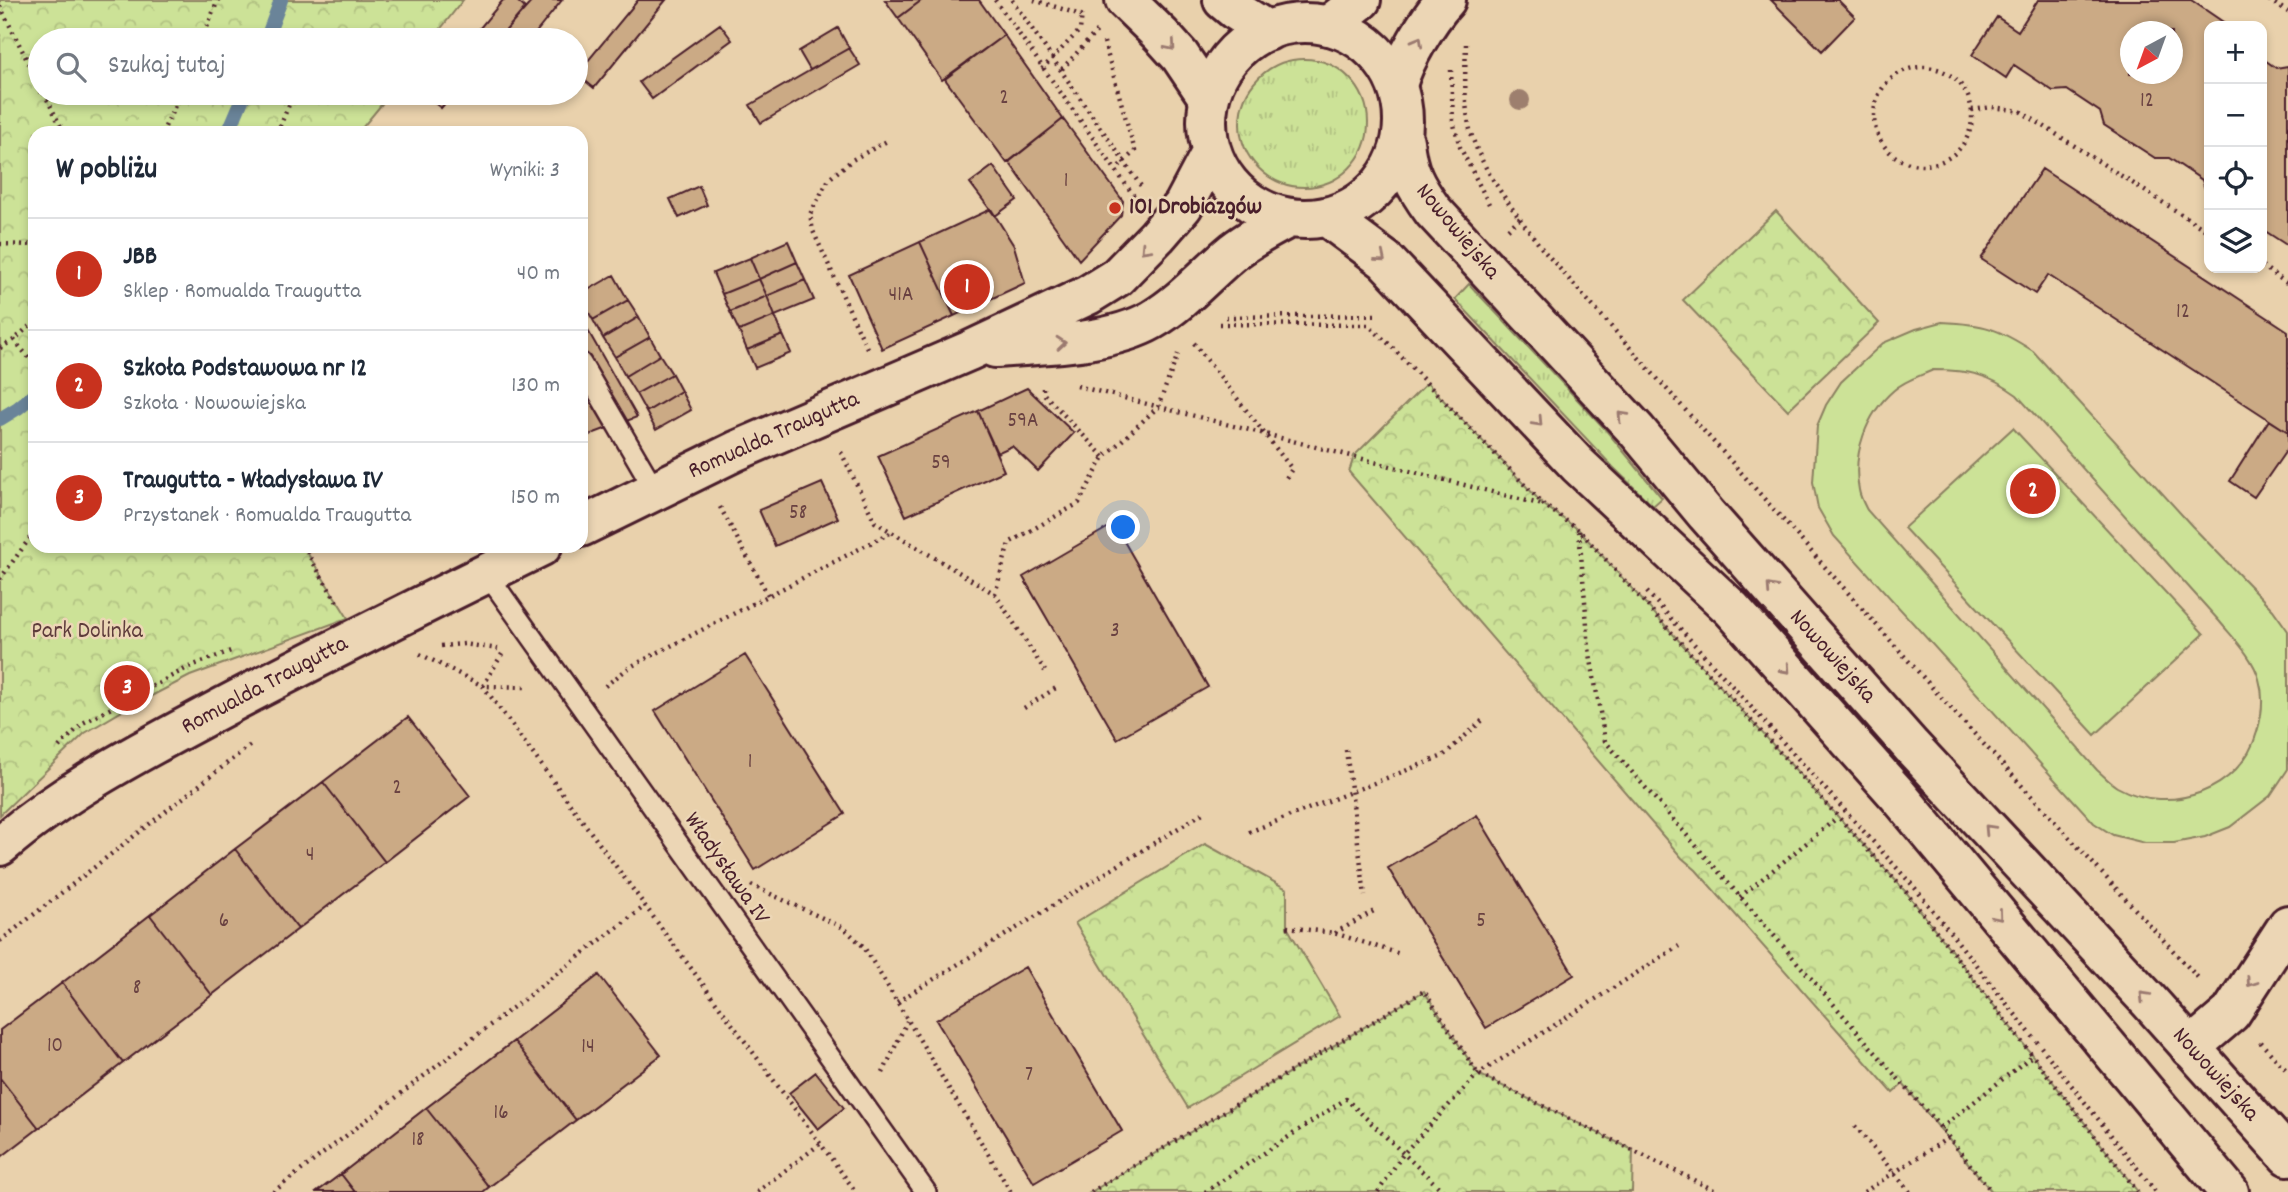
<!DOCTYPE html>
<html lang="pl">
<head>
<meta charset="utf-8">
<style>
  :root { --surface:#fff; --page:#f6f6f7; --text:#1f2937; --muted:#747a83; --line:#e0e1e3; --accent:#c8321e }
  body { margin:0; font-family:Dekko,sans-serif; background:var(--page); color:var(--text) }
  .controls { position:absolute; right:21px; top:21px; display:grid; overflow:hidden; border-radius:14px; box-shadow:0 4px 10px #0003 }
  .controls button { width:63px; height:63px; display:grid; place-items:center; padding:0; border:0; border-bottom:2px solid var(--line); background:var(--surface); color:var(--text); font:35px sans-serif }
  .compass { position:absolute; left:2120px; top:21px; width:63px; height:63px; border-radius:50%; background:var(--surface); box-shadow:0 4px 10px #0003; rotate:221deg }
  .you { position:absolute; left:1124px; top:528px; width:24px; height:24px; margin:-18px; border:5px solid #fff; border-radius:50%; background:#1a73e8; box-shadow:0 0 0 10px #1a73e833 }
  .badge { display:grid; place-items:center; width:46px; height:46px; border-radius:50%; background:var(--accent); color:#fff; font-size:23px; font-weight:700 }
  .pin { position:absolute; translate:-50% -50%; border:4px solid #fff; box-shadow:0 2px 7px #0006 }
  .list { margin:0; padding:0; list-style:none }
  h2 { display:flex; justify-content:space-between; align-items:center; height:91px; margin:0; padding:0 28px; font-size:30px }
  h2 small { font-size:23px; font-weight:400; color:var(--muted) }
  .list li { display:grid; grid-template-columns:46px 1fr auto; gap:21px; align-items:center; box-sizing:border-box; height:112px; padding:0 28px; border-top:2px solid var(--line) }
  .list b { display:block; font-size:26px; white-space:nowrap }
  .list p { margin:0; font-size:23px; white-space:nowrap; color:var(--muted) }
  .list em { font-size:23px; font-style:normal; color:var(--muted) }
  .icon { flex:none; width:38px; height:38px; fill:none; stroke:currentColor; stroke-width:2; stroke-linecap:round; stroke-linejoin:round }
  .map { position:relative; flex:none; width:2288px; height:1192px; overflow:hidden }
  .search { position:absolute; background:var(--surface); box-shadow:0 4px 10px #0003; left:28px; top:28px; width:560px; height:77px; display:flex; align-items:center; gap:18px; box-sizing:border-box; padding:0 24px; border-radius:38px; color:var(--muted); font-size:26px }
  .panel { position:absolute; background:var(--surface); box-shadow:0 4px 10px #0003; left:28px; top:126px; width:560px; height:427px; border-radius:21px }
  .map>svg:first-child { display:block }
  .grass { fill:url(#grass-tufts); stroke:#8b8061; stroke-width:2 }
  .park { fill:url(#park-crowns); stroke:#8b8061; stroke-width:2 }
  .garden { fill:#cce297; stroke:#8b8061; stroke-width:2; fill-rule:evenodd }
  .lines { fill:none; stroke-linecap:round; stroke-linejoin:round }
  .stream { stroke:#6b8499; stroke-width:14 }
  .building { fill:#cbaa85; stroke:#4a1f2b; stroke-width:2; fill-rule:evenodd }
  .lane-casing { stroke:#4a1f2b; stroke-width:24 }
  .street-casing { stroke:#4a1f2b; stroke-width:44 }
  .secondary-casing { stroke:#4a1f2b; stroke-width:44 }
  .path { stroke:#4a1f2b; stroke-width:4.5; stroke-dasharray:2 5; stroke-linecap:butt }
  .lane { stroke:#ecd6b5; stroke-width:19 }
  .street { stroke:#ecd6b5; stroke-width:38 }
  .secondary { stroke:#ecd6b5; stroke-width:38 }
  .tree { fill:#9d7f6e }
  .oneway { stroke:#9b7a70 }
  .poi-dot { fill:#c8321e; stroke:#ecd6b5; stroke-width:2.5 }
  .labels { text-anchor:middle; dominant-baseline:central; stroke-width:5; stroke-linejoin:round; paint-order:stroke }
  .number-label { font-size:21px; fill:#6a4242 }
  .poi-label { font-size:24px; font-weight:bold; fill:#4a1f2b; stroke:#ecd6b5; text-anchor:start }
  .street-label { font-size:24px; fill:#4a1f2b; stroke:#ecd6b5 }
  .park-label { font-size:24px; fill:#5e3c3b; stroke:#ecd6b5 }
</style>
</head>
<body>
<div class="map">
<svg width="2288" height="1192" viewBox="0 0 2288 1192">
  <defs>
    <pattern id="grass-tufts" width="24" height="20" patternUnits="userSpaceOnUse" patternTransform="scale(1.75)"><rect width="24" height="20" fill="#cce297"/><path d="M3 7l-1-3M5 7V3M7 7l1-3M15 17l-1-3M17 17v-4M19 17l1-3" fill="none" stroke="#b1c182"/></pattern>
    <pattern id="park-crowns" width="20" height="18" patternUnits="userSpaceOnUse" patternTransform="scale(1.75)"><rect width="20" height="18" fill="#cce297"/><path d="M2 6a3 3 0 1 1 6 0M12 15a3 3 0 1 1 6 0" fill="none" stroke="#b1c182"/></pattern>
  </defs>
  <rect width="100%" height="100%" fill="#e9d1ac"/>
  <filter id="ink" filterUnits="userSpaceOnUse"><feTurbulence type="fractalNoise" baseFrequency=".0143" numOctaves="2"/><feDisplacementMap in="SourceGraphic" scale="14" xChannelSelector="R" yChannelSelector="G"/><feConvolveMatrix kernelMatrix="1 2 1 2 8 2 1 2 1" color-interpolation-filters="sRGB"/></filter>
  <g filter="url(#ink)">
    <path class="grass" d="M1240 123a64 64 0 1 1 128 0a64 64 0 1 1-128 0Z
      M1469,284L1605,429L1662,498L1653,506L1613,467L1455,299Z"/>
    <path class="park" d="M0,0H463L432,40H40V93H391L358,133H35V546H303L348,618L190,676L124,710L85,733L0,815Z
      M1776,211L1879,323L1788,410L1683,300Z
      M1427,383L1544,505L1579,530L1906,892L2138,1192H1992L1903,1084L1893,1093L1696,870L1682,858L1349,472L1354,456Z
      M1205,844L1287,889V927L1340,1016L1188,1108L1075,923Z
      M1424,991L1478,1074L1633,1150L1632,1192H1091Z"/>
    <path class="garden" d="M1942,322C1985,324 1997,328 2033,351L2192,526L2273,610L2288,631V769L2270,796L2230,827L2205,837L2174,843H2145L2113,835L2094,823L1834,536L1818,508L1813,482L1817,426L1826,405L1841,382L1883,343L1916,329ZM1933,370C1969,370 1988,374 2017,395L2220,622C2234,639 2253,657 2259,679C2264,696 2262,716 2257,732C2241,791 2169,816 2117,787C2110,783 2103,775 2097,770L1867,510C1864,504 1860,497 1859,490C1852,454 1866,414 1894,390C1905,380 1920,376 1933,370Z
      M2013,428L2204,634L2095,735L1904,528Z"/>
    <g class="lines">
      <path class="stream" d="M266,40L281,0
        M228,133L245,93
        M0,419L18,408L35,394"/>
    </g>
    <path class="building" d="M503,0H516L525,8L501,36L503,38L501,40H470Z
      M533,0H562L530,40H501L503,38L501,36Z
      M638,0H666L594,88L577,74Z
      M885,0H922L898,18Z
      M922,0H979L1004,35L942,80L898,18Z
      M1771,0H1838L1855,17L1822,51Z
      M2038,0H2191L2229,26H2209V195L2206,192L2202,180L2169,158H2155L2104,125L2100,112L2067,90L2053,91L2014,65L2006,78L1972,55L1997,17L2018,31ZM2130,32H2172V74H2130Z
      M720,24L732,40L652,99L639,82Z
      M838,28L849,48L810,70L799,51Z
      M1004,35L1063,119L1007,163L945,79Z
      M849,48L860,65L761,123L750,105Z
      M2262,58L2276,68L2288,66V246L2262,229Z
      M428,93H454L441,108L426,96Z
      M1063,119L1123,201L1121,215L1079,260L1009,162Z
      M993,166L1017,200L995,216L970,183Z
      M2042,169L2288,331V432L2048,275L2035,294L1981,259Z
      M699,186L707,205L679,218L670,199Z
      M991,209L1014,246L1025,283L954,316L920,242Z
      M788,241L797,262L759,279L750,258Z
      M920,242L954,316L882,349L849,275Z
      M750,258L759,279L722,294L713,273Z
      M797,262L805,280L767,296L759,279Z
      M614,275L628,300L593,320L581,299V294Z
      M759,279L767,296L730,312L722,294Z
      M805,280L814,300L775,316L767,296Z
      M767,296L775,316L739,331L730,312Z
      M628,300L639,317L603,338L593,320Z
      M775,316L783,335L747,350L739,331Z
      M639,317L650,337L615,357L603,338Z
      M587,329L637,417L581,438V331Z
      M783,335L791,353L755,368L747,350Z
      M650,337L660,355L625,376L615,357Z
      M660,355L672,374L636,394L625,376Z
      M672,374L681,391L646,412L636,394Z
      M1027,388L1074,433L1038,471L1012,446L997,453L978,411Z
      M681,391L691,410L656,430L646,412Z
      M978,411L1004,471L906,516L878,456Z
      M2269,420L2288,432V448L2254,497L2230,481Z
      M822,483L838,518L775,546L759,510Z
      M1114,524L1208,687L1117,739L1023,577Z
      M745,655L845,814L755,870L655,711Z
      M137,677L142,687L112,704L106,694Z
      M408,717L470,796L385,862L323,782Z
      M323,782L385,862L298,929L235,849Z
      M1477,815L1574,975L1486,1028L1388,868Z
      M235,849L298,929L212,995L150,915Z
      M150,915L212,995L123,1063L62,983Z
      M1025,967L1122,1131L1034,1183L936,1020Z
      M599,975L661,1055L576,1120L514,1041Z
      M62,983L123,1063L39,1128L0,1078V1030Z
      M514,1041L576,1120L489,1187L426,1108Z
      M816,1072L844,1108L818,1129L789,1093Z
      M0,1078L39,1128L0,1158Z
      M426,1108L489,1187L483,1192H355L341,1174Z
      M341,1174L355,1192H317Z"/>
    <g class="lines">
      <g class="lane-casing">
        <path id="lane" d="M581,363L655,490
          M487,574L926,1192"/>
      </g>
      <g class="street-casing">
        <path id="street" d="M1328,26L1361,0
          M1397,85C1404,60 1428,19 1446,0
          M995,348C1043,344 1110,344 1152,320C1183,302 1207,273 1234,251C1251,238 1270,228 1289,218
          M581,527L736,451L969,351L1088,295L1117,277L1157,236L1183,206L1211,153
          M0,846C59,795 128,758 197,721C310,660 427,603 542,546
          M2190,1048L2231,1013L2288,925"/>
      </g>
      <g class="secondary-casing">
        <path id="secondary" d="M1125,0L1161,35L1180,56L1209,99
          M1223,0L1235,10L1268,31
          M1207 121a98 98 0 1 1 196 0a98 98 0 1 1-196 0Z
          M1404,141C1407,172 1415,186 1433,211L1637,431L1706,514L1911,746L2149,1001L2288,1156
          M1327,217L1385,260L1578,465L1732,609L1897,794L2229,1192"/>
      </g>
      <path class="path" d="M995,0L1134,196
        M1012,0L1143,189
        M1034,0L1081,15L1085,20
        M2269,0L2288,12
        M0,6L40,86
        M202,40L218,0
        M1104,42L1135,151L1116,169
        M1466,44C1465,71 1464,99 1469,125C1478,168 1517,214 1543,250L1946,703L2200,980
        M1874 116a49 49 0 1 1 98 0a49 49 0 1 1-98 0Z
        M1042,69L1080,30L1082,14
        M1062,69L1097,31
        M1451,70L1453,121L1460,147L1489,204
        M44,93L64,133
        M1972,110L1992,107L2020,111L2209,232
        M162,133L181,93
        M277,133L294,93
        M1508,229L1520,218
        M0,244L35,245
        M2262,266L2288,284
        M1226,317L1379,315
        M1219,324L1368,325L1389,344L1544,505L1579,530L1906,892L2138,1192
        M14,340L35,365
        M1194,343L1292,469L1284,481
        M0,348L14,340L35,321
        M867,348L813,231L810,214L829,179L852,160L889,140
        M1077,386L1543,505
        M1043,388V393L1104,457
        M841,452L875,522L995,594L1045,671
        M720,507L768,595
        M1579,531L1589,648L1605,741L1941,1128L1992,1192
        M303,546L337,602
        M0,579L35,531
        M1647,592L1915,888L2156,1192
        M995,594L1009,543L1079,503L1104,457L1158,407L1178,354
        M441,646L464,644L498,649
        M420,654L483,686L856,1192
        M502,654L483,686L528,687
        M605,686L630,667L892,532
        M1024,708L1056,688
        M59,747L83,723L189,667L233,650
        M1346,750L1365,896
        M1249,832L1443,756L1485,718
        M751,885L844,928L864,947L1011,1192
        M1740,897L1837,818
        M1287,927L1334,933L1400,954
        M1335,933L1374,911
        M0,941L253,743
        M897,1002L1206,811
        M2260,1042L2288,1072
        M883,1073L907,1021
        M1855,1126L1910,1192
        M1941,1128L2033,1055
        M273,1192L645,906
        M757,1192L820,1144
        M1091,1192L1424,991L1478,1074L1718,1192
        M1205,1192L1346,1099L1444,1192
        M1378,1192L1403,1154L1478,1074L1679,946
        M1864,1192L1948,1138"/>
      <use href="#lane" class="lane"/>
      <use href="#street" class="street"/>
      <use href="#secondary" class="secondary"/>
    </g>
    <circle class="tree" cx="1520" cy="100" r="10"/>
    <defs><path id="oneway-chevron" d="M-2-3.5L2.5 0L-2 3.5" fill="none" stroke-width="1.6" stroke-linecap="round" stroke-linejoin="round" transform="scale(1.75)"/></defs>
    <g class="oneway">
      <use href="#oneway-chevron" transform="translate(1418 41) rotate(-61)"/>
      <use href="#oneway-chevron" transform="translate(1171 46) rotate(49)"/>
      <use href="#oneway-chevron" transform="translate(1145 249) rotate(133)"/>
      <use href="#oneway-chevron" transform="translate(1381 258) rotate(40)"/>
      <use href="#oneway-chevron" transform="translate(1061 343) rotate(-5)"/>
      <use href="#oneway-chevron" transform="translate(1622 416) rotate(-133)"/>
      <use href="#oneway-chevron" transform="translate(1538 422) rotate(47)"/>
      <use href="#oneway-chevron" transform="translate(1771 588) rotate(-132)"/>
      <use href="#oneway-chevron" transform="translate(1786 669) rotate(48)"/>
      <use href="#oneway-chevron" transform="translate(1989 829) rotate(-133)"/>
      <use href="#oneway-chevron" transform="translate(1998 916) rotate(50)"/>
      <use href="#oneway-chevron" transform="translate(2251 982) rotate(124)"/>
      <use href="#oneway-chevron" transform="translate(2144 996) rotate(-134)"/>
    </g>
  </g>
  <circle class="poi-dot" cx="1115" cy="208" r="7"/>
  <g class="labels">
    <g class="number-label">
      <text x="1004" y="99">2</text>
      <text x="2147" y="102">12</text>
      <text x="1066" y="182">1</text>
      <text x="901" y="296">41A</text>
      <text x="2183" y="313">12</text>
      <text x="1023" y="422">59A</text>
      <text x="941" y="464">59</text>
      <text x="798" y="514">58</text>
      <text x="1115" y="632">3</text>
      <text x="750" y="763">1</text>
      <text x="397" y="789">2</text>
      <text x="310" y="856">4</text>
      <text x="224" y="922">6</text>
      <text x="1481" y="922">5</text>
      <text x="137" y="989">8</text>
      <text x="55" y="1047">10</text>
      <text x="588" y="1048">14</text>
      <text x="1029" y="1076">7</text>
      <text x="501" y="1114">16</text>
      <text x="418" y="1141">18</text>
    </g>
    <g class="poi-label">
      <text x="1129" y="208">101 Drobiazgów</text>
    </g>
    <g class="street-label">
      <text transform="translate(1457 232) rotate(50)">Nowowiejska</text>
      <text transform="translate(774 436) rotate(-24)">Romualda Traugutta</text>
      <text transform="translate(1832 657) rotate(48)">Nowowiejska</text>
      <text transform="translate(265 686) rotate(-28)">Romualda Traugutta</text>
      <text transform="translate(726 869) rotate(55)">Władysława IV</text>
      <text transform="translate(2215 1075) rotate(48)">Nowowiejska</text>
    </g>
    <g class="park-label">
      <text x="87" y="632">Park Dolinka</text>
    </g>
  </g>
</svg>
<div class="controls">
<button>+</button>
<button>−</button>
<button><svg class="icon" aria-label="locate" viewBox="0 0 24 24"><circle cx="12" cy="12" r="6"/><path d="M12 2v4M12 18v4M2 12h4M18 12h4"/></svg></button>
<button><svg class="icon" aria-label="layers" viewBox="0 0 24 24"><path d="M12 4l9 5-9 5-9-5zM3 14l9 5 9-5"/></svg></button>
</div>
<svg class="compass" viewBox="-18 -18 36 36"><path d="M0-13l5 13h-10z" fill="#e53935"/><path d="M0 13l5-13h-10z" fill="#747a83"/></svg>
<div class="you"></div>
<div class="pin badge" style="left:967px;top:287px">1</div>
<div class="pin badge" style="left:2033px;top:491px">2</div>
<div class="pin badge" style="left:127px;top:688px">3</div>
<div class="search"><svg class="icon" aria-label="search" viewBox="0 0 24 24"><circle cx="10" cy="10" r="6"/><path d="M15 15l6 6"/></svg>Szukaj tutaj</div>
<section class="panel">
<h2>W pobliżu<small>Wyniki: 3</small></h2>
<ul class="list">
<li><span class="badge">1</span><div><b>JBB</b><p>Sklep · Romualda Traugutta</p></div><em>40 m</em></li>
<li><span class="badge">2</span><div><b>Szkoła Podstawowa nr 12</b><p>Szkoła · Nowowiejska</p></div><em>130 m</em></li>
<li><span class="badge">3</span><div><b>Traugutta - Władysława IV</b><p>Przystanek · Romualda Traugutta</p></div><em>150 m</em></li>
</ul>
</section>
</div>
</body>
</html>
